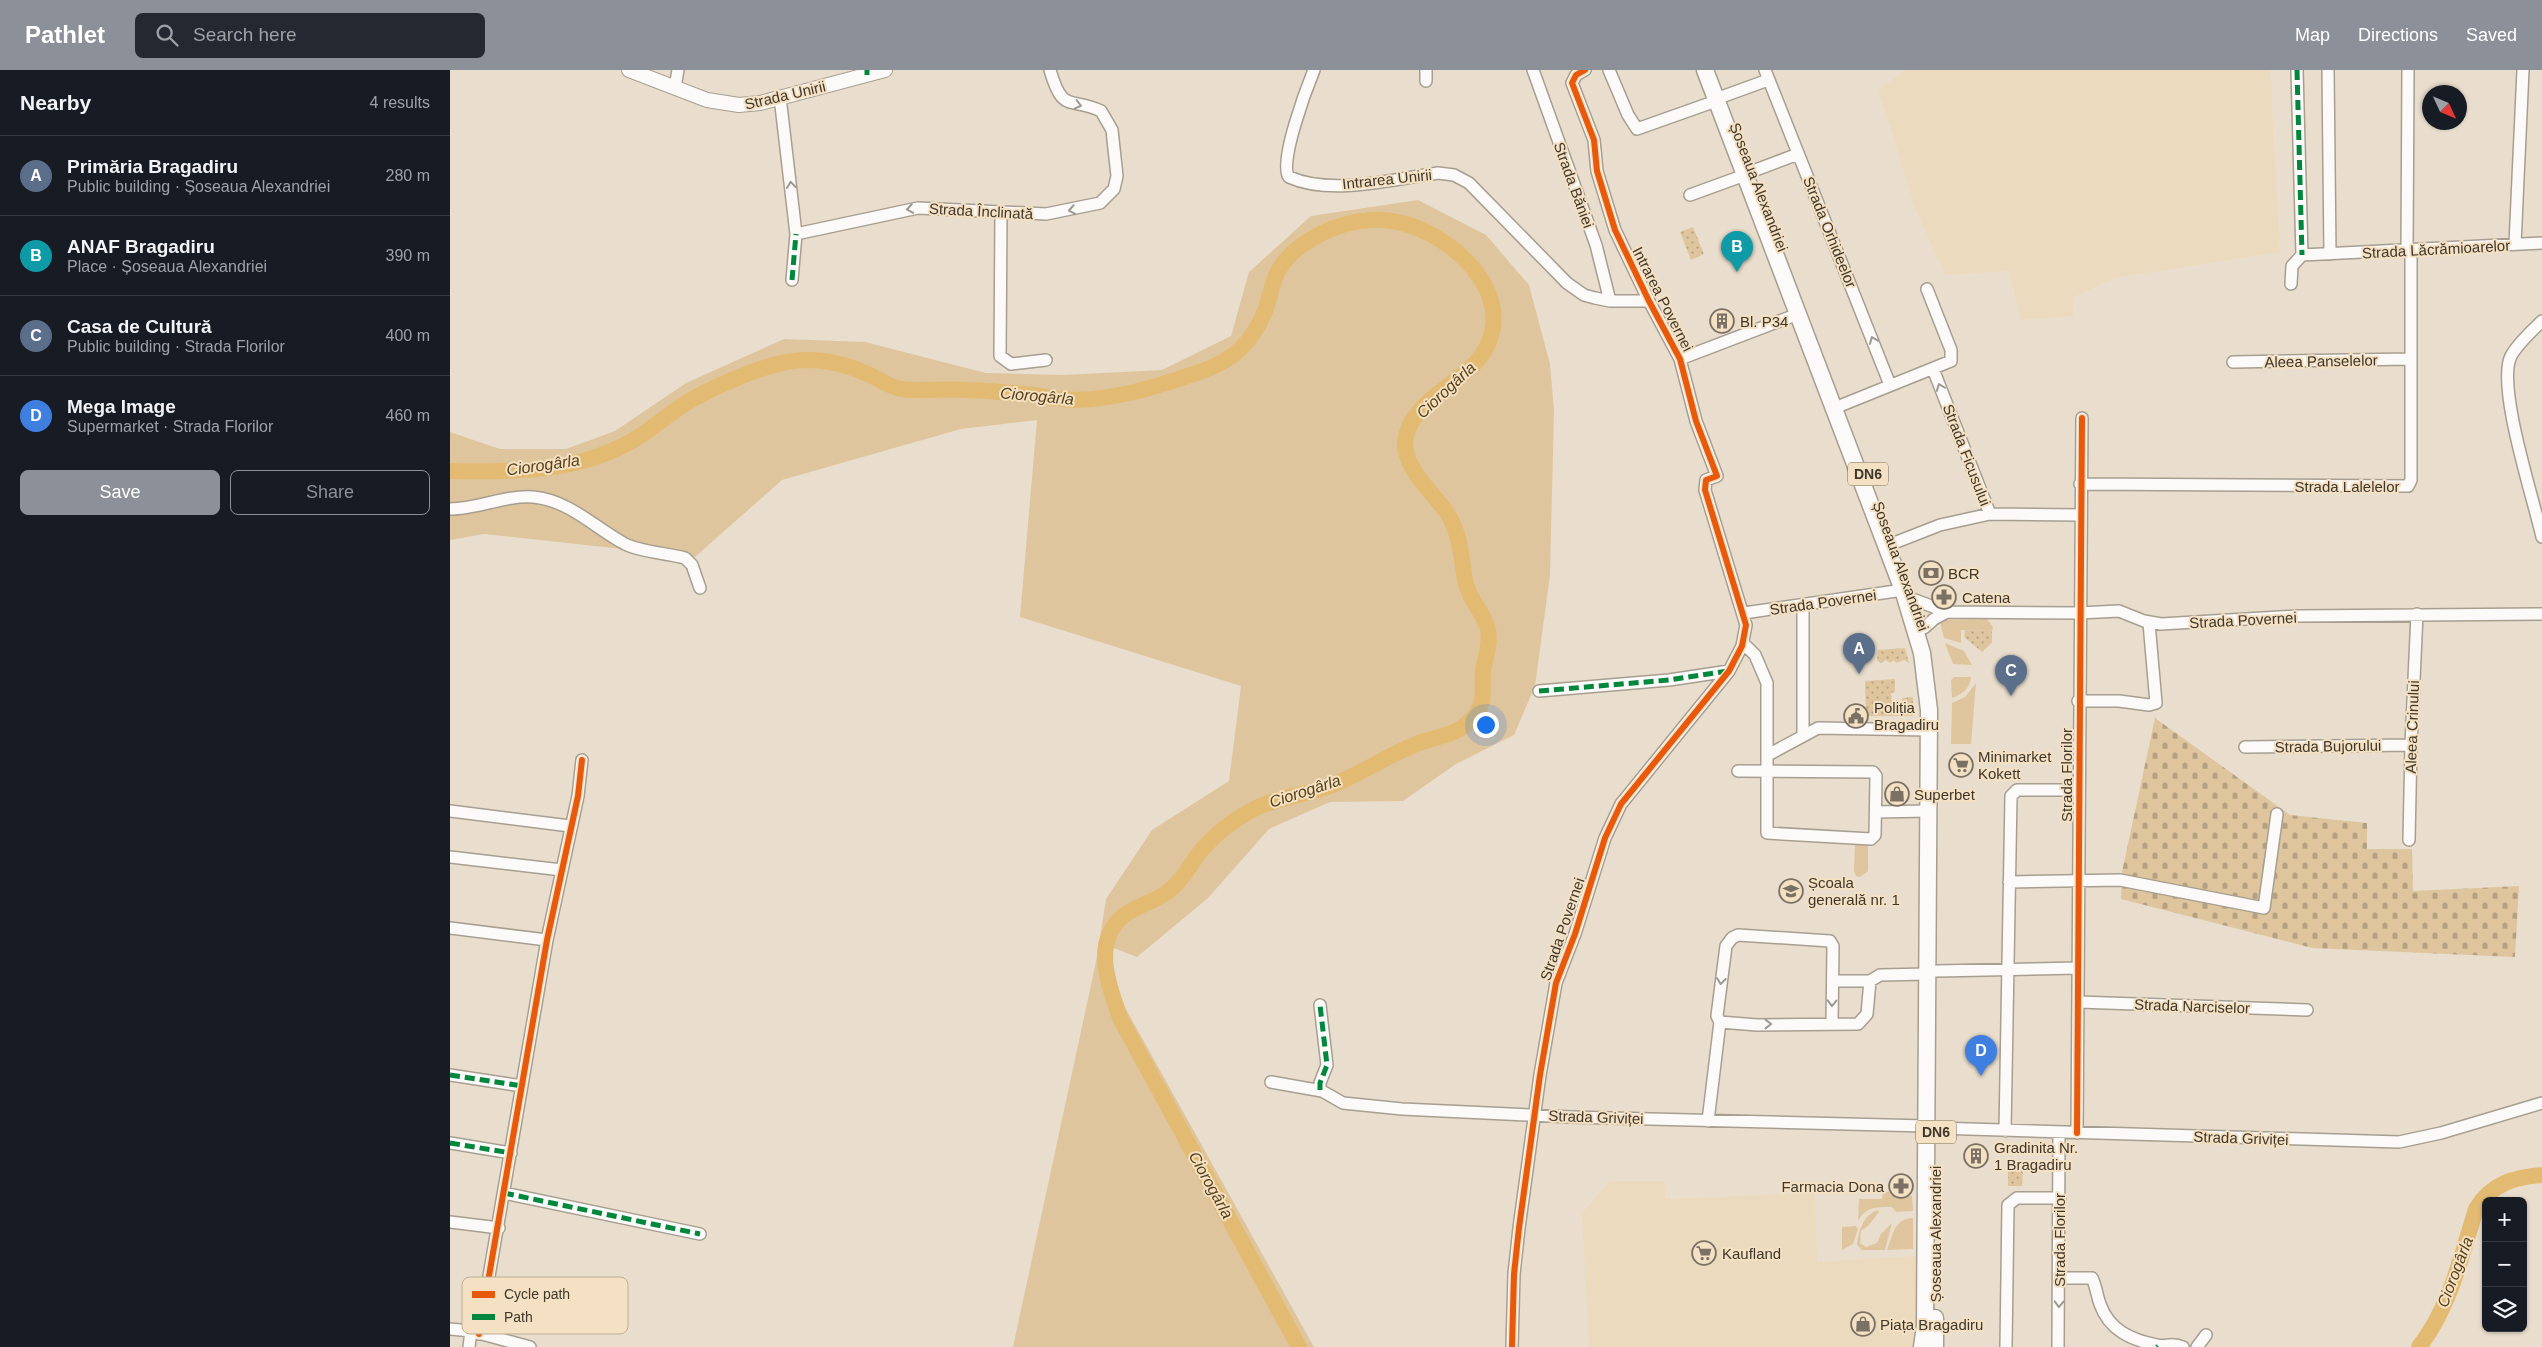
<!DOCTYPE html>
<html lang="en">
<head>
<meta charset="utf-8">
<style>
  :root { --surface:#171b24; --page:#242831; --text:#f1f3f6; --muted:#9ea1a6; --line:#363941; --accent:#8c9099 }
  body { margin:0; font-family:Arial,sans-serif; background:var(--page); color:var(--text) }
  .controls { position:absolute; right:15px; bottom:15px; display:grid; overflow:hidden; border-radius:8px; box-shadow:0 1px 4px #0004 }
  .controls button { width:45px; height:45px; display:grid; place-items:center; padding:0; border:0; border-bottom:1px solid var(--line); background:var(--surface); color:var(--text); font:25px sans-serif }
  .compass { position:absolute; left:1972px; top:15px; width:45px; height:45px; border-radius:50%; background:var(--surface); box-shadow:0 1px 4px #0004; rotate:134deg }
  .you { position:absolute; left:1035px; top:654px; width:18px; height:18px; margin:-12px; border:4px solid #fff; border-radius:50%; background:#1a73e8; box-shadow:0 0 0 8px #1a73e833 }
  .badge { display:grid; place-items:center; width:32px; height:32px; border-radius:50%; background:var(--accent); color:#fff; font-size:16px; font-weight:700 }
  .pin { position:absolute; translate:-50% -41px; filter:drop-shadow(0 1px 2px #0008) }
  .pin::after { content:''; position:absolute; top:26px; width:18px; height:15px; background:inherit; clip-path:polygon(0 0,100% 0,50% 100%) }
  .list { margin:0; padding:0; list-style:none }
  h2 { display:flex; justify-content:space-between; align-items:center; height:65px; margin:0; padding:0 20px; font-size:21px }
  h2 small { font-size:16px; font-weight:400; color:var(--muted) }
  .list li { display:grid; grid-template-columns:32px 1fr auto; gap:15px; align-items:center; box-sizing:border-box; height:80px; padding:0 20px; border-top:1px solid var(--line) }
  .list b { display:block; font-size:19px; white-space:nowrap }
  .list p { margin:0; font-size:16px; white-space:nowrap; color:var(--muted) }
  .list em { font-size:16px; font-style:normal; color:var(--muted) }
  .actions { display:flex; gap:10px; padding:15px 20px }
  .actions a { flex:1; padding:11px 0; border:1px solid var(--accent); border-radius:8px; text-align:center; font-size:18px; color:var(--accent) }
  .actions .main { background:var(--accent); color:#fff }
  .icon { flex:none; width:28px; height:28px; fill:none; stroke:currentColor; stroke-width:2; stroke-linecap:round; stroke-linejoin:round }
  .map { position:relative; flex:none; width:2092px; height:1277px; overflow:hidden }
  header { display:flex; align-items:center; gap:30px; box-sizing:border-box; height:70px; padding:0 25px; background:var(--accent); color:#fff }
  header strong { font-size:24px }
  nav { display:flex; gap:28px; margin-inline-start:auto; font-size:18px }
  .search { width:350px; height:45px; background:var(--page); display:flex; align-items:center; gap:12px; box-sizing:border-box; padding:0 18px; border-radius:8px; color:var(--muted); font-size:19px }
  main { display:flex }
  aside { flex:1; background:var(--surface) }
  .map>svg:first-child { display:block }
  .built { fill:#ecdabe }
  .green { fill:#dec59e }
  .cemetery { fill:url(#cemetery-stones) }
  .park { fill:url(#park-dots) }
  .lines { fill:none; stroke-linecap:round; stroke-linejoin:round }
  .river { stroke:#e3ba72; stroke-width:16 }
  .minor-casing { stroke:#a69e90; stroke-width:14 }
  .major-casing { stroke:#a69e90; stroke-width:16 }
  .highway-casing { stroke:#a69e90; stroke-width:19 }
  .minor { stroke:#fcfaf8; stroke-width:11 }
  .major { stroke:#fcfaf8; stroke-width:14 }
  .highway { stroke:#fcfaf8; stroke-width:16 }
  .quiet { stroke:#00873e; stroke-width:5; stroke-dasharray:10 5; stroke-linecap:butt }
  .cycleway-casing { stroke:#f4e0c2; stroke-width:9 }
  .cycleway { stroke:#e8590c; stroke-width:6 }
  .oneway { stroke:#9e9892 }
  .labels { text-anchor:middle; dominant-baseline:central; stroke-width:4; stroke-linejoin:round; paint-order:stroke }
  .shield { fill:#f4e0c2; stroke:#756a58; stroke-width:1 }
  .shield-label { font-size:14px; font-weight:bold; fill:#3f372b }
  .street-label { font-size:15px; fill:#3f372b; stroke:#f4e0c2 }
  .poi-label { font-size:15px; fill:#3f372b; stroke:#f4e0c2; text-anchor:start }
  .water-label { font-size:16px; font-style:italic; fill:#564018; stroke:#f4e0c2 }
  .key { fill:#f4e0c2; stroke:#bead95; stroke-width:1 }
  .key-label { font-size:14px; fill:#3f372b }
</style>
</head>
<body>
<header>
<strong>Pathlet</strong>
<div class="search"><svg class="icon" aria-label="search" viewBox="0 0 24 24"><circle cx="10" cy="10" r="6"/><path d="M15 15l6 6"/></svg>Search here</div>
<nav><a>Map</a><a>Directions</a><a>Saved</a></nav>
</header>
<main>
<aside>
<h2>Nearby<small>4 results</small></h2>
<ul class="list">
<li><span class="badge" style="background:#5c6f8a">A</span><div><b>Primăria Bragadiru</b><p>Public building · Șoseaua Alexandriei</p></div><em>280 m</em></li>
<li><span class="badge" style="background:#0f9aa8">B</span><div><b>ANAF Bragadiru</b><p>Place · Șoseaua Alexandriei</p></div><em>390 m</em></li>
<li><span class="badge" style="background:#5c6f8a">C</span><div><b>Casa de Cultură</b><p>Public building · Strada Florilor</p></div><em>400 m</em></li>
<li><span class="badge" style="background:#3f7fe0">D</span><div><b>Mega Image</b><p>Supermarket · Strada Florilor</p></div><em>460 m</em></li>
</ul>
<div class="actions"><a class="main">Save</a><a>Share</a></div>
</aside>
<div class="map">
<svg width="2092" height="1277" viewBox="0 0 2092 1277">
  <defs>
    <pattern id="cemetery-stones" width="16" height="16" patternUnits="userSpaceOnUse" patternTransform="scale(1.25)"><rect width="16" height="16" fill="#dec59e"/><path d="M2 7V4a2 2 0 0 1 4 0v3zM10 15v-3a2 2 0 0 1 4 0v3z" fill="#b5a181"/></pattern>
    <pattern id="park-dots" width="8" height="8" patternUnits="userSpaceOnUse" patternTransform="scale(1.25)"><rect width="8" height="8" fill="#dec59e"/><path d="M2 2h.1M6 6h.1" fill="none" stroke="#b5a181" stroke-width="1.8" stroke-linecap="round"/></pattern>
  </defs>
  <rect width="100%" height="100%" fill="#e9decd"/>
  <path class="built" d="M1457,0H1820L1830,182L1664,208L1624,227L1623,246L1571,250L1559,201L1495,205L1466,141L1428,19Z
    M1160,1111H1214L1216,1129L1365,1123L1367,1192L1467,1186L1474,1277H1139L1132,1143Z"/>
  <path class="green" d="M968,130L1036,165L1079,215L1100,294L1104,341L1100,505L1085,616L1064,665L1006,694L953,731L880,732L819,759L758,828L687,887L661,877L647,887L864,1277H563L647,887L656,829L702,760L779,711L791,616L570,547L587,350L511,359L332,410L245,487L34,464L0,470V362L50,379H116L165,361L236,313L334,269L415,272L536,303L613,305L712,300L781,266L799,202L861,146Z
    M1537,549L1543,557L1542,561L1511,560V573L1494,568L1490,552L1492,550Z
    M1495,573L1514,581L1522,595L1503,594Z
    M1504,607H1521C1520,619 1512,624 1502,628L1501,610Z
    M1526,613L1521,674H1501L1502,633L1515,627Z
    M1405,772L1418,773V801L1410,807L1406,806L1404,801Z
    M1433,1122H1440L1441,1125L1462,1126L1463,1141L1446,1142L1442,1137C1425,1137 1416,1137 1408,1151L1409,1129H1432Z
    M1428,1140L1429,1142L1419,1155L1411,1161L1410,1173L1416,1177L1427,1173L1431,1164L1442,1153L1435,1180H1412L1407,1175C1409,1160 1413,1145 1428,1140Z
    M1463,1148V1179L1437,1180C1443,1165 1444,1149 1463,1148Z
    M1406,1156L1408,1159L1403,1174L1392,1180V1157Z"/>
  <path class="cemetery" d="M1705,648L1840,745L1917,753V779H1962L1963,821L2069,816L2065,887L1862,878L1671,829L1672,802Z"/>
  <path class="park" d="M1243,157L1254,184L1241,190L1230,162Z
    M1515,560L1542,561V572L1532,582L1514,567Z
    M1455,578L1459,593L1454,590L1446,593L1444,590L1440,593L1436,590L1431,593L1427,591L1428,580Z
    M1445,609V622L1441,623L1442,633L1452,632V628L1463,627V646H1416L1415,611Z
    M1558,1098H1573L1572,1116H1558Z"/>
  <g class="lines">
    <path class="river" d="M0,401C62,402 126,403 182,371C201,360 217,345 236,333C261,318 308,297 337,292C367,286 395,293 422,306C431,311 442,318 452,319C473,322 496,318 518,320C540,321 562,323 583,325C598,327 613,330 627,330C671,329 715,314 755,300C786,289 803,270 815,241C820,227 822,212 829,199C848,170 889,151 923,150C989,146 1083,228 1026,292C1005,316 958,335 955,372C954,401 986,424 999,446C1011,467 1011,487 1015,510C1018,529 1033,541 1038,559C1041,575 1035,587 1033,602C1031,623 1038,634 1019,652C1006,665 985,667 969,673C938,685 911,704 880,716C856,725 829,727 806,738C783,750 763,765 747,786C739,797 731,812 720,820C706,832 686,835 672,847C641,874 660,919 671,950L849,1277
      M1969,1277C2000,1237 2011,1187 2026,1139C2041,1114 2064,1107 2092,1105"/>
    <g class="minor-casing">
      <path id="minor" d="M864,0C857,17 828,94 839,107C881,126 945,109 988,103L1004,105L1019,113L1117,213L1134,225L1145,228L1160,231H1199
        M976,0V11
        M1083,0L1146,175L1160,231
        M1159,0L1178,45L1187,59L1266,31
        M1315,0L1440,315
        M1847,0L1852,185
        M1878,0L1880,184
        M225,17L228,0
        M1274,26L1318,10
        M330,27L346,164L342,210
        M1303,101L1348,84
        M1240,125L1295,105
        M551,143L550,286L561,294L596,290
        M346,164L468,138L596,144L650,133L664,119L667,106L662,60L651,41C620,26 613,45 600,0
        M2065,174L2073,0
        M1957,181L1958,0
        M1841,214L1842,196L1852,185L2092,173
        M2092,251C2082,261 2068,273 2061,286C2046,316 2084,430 2092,467
        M1230,289L1348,244
        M1783,292L1960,289
        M1483,299L1540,444
        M1392,335L1501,291V280L1477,219
        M1630,414L1958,416L1961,410V180
        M0,439C28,439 55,425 83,427C119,430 145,458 175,474C191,482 216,483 235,488L242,495L250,518
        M1444,473L1490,455L1540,444L1630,445
        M1465,530L1497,542L1629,543L1669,541L1694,551L1711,554L1847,546L2092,544
        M1353,535V664
        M1294,543L1453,520
        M1474,558L1484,549L1497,542
        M1089,621L1219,610L1279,601
        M1628,631H1669L1699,635L1706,633L1699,553
        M1795,677L1961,675
        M1318,685L1368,658L1480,660
        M1288,701L1423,702L1426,706L1425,765L1421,769L1317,763V613L1305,585L1293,573
        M0,741L120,756
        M1426,742L1479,741
        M1959,770L1961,675L1967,544
        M0,787L112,800
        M1559,812L1670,810L1814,838L1827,744
        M0,858L97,870
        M1487,901L1628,898
        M1383,911H1420
        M1420,911L1430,905L1478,904
        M1628,932L1857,940
        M1270,952L1307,955L1408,954L1417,944L1420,911
        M0,1005L72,1016
        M821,1012L872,1021L893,1033L952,1039L1121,1047L1476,1056
        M870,1020V1013L877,995L870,935
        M1258,1051L1270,952L1267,946L1276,876L1282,868L1288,865L1380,871L1383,876L1382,954
        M1486,1058L1949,1072L1991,1063L2092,1033
        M1555,1061L1561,726L1567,720H1629
        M1627,1063L1632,348
        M0,1073L61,1083
        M54,1123L250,1164
        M0,1152L49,1158
        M1609,1208H1642C1646,1216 1647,1226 1650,1234C1659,1260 1681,1270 1707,1275C1716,1277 1722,1272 1733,1277
        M0,1259L21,1261L80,1277
        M29,1264L97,870L128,726L132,690
        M19,1277L21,1261
        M1062,1277L1064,1204L1069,1158L1090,1005L1106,913L1125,864L1155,768L1171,734L1279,601L1292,576L1296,555L1255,420L1256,410L1267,406L1246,351L1230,289L1199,231L1165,160L1147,101L1144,70L1122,13L1126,5L1135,0
        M1556,1277L1558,1135L1567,1128H1610
        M1608,1277L1609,1062
        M1747,1277L1756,1265"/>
    </g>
    <g class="major-casing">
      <path id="major" d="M179,0L257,30L289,35L310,33L435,0"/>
    </g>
    <g class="highway-casing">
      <path id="highway" d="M1255,0L1453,520L1472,583L1479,640L1475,1256L1472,1277
        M1485,1248V1277"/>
    </g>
    <use href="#minor" class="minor"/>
    <use href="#major" class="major"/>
    <use href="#highway" class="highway"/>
    <path class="quiet" d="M417,0V5
      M1847,0L1852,185
      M342,210L346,164
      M1089,621L1219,610L1278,601
      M0,1005L72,1016
      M870,1020V1013L877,995L870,935
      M0,1073L61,1083
      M54,1123L250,1164
      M1707,1277L1708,1276"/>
    <g class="cycleway-casing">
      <path id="cycleway" d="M1627,1063L1632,348
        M29,1264L97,870L128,726L132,690
        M1062,1277L1064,1204L1069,1158L1090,1005L1106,913L1125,864L1155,768L1171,734L1279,601L1292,576L1296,555L1255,420L1256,410L1267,406L1246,351L1230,289L1199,231L1165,160L1147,101L1144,70L1122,13L1126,5L1135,0"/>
    </g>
    <use href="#cycleway" class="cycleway"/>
  </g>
  <defs><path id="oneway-chevron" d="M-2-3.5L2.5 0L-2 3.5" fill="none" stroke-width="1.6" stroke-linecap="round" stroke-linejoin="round" transform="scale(1.25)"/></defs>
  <g class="oneway">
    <use href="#oneway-chevron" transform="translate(628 35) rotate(14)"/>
    <use href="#oneway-chevron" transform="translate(341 115) rotate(-96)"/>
    <use href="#oneway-chevron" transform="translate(460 139) rotate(171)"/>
    <use href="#oneway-chevron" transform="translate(622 140) rotate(170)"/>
    <use href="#oneway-chevron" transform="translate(1423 270) rotate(-112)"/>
    <use href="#oneway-chevron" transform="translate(1490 317) rotate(-111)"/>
    <use href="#oneway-chevron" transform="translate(1271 911) rotate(97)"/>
    <use href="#oneway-chevron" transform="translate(1382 933) rotate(91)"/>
    <use href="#oneway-chevron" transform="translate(1318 954)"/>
    <use href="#oneway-chevron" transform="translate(1609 1234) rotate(91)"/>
  </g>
  <defs>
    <g id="building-ring" transform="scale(1.25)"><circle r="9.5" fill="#f4e0c2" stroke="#7a7164" stroke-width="1.5"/><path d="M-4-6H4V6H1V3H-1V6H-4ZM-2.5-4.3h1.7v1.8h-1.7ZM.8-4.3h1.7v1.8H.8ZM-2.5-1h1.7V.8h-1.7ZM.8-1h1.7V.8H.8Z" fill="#7a7164"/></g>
    <g id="bank-ring" transform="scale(1.25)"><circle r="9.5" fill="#f4e0c2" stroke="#7a7164" stroke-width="1.5"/><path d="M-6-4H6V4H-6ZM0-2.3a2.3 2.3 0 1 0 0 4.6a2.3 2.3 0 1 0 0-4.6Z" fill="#7a7164"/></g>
    <g id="pharmacy-ring" transform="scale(1.25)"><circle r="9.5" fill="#f4e0c2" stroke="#7a7164" stroke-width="1.5"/><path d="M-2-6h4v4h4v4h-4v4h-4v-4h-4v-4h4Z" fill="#7a7164"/></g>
    <g id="civic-ring" transform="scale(1.25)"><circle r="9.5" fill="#f4e0c2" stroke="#7a7164" stroke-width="1.5"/><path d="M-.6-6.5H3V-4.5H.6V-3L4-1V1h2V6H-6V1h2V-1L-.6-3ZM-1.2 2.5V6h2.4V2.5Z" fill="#7a7164"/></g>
    <g id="supermarket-ring" transform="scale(1.25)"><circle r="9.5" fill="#f4e0c2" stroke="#7a7164" stroke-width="1.5"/><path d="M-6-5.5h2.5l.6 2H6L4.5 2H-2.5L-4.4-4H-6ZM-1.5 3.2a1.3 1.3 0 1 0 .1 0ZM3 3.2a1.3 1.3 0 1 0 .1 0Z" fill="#7a7164"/></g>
    <g id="shop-ring" transform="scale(1.25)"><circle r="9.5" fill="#f4e0c2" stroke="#7a7164" stroke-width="1.5"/><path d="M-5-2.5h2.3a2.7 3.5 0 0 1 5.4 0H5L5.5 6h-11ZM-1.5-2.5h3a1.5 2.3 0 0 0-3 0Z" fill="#7a7164"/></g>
    <g id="school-ring" transform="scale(1.25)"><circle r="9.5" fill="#f4e0c2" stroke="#7a7164" stroke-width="1.5"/><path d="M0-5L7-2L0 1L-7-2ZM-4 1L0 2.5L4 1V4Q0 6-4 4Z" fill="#7a7164"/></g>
  </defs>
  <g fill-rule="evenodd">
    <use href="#building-ring" x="1272" y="251"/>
    <use href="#bank-ring" x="1481" y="503"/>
    <use href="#pharmacy-ring" x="1494" y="527"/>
    <use href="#civic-ring" x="1406" y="646"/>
    <use href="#supermarket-ring" x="1511" y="695"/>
    <use href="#shop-ring" x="1447" y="724"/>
    <use href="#school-ring" x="1341" y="821"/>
    <use href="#building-ring" x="1526" y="1086"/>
    <use href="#pharmacy-ring" x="1451" y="1116"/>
    <use href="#supermarket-ring" x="1254" y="1183"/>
    <use href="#shop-ring" x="1413" y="1254"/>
  </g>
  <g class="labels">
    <g class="shield">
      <rect x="1398" y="392.5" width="40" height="23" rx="4"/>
      <rect x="1466" y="1050.5" width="40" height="23" rx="4"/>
    </g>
    <g class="shield-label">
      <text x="1418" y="404">DN6</text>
      <text x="1486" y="1062">DN6</text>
    </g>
    <g class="street-label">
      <text transform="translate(335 25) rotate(-13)">Strada Unirii</text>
      <text transform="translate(937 109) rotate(-6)">Intrarea Unirii</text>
      <text transform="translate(1124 115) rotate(70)">Strada Băniei</text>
      <text transform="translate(1309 117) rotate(69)">Șoseaua Alexandriei</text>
      <text transform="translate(531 141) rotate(3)">Strada Înclinată</text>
      <text transform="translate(1380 162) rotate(68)">Strada Orhideelor</text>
      <text transform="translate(1986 179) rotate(-3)">Strada Lăcrămioarelor</text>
      <text transform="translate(1213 229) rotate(63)">Intrarea Povernei</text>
      <text transform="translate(1871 291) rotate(-1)">Aleea Panselelor</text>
      <text transform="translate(1517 385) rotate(69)">Strada Ficusului</text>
      <text x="1897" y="416">Strada Lalelelor</text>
      <text transform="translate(1451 496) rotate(70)">Șoseaua Alexandriei</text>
      <text transform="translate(1373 532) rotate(-8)">Strada Povernei</text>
      <text transform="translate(1793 550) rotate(-3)">Strada Povernei</text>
      <text transform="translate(1962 657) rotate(-88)">Aleea Crinului</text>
      <text transform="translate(1878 676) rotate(-1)">Strada Bujorului</text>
      <text transform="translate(1616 705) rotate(-90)">Strada Florilor</text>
      <text transform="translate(1112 859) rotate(-71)">Strada Povernei</text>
      <text transform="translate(1742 936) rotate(2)">Strada Narciselor</text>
      <text transform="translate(1146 1047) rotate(2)">Strada Griviței</text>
      <text transform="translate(1791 1068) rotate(2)">Strada Griviței</text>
      <text transform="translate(1485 1164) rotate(-90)">Șoseaua Alexandriei</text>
      <text transform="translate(1609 1170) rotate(-90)">Strada Florilor</text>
    </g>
    <g class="poi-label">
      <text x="1290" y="251">Bl. P34</text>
      <text x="1498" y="503">BCR</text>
      <text x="1512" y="527">Catena</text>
      <text x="1424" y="637">Poliția<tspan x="1424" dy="17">Bragadiru</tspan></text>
      <text x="1528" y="686">Minimarket<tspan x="1528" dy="17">Kokett</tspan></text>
      <text x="1464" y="724">Superbet</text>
      <text x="1358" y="812">Școala<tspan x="1358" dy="17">generală nr. 1</tspan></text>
      <text x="1544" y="1077">Gradinita Nr.<tspan x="1544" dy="17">1 Bragadiru</tspan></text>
      <text x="1434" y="1116" text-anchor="end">Farmacia Dona</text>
      <text x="1272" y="1183">Kaufland</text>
      <text x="1430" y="1254">Piața Bragadiru</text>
    </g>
    <g class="water-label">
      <text transform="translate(996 320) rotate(-43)">Ciorogârla</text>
      <text transform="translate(587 326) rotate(5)">Ciorogârla</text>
      <text transform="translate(93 395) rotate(-8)">Ciorogârla</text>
      <text transform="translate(855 721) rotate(-18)">Ciorogârla</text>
      <text transform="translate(761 1115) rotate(61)">Ciorogârla</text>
      <text transform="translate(2005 1202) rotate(-69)">Ciorogârla</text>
    </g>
  </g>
  <rect x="12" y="1207" width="166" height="57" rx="8" class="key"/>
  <rect x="22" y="1221" width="23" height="7" fill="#e8590c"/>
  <rect x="22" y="1244" width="23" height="6" fill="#00873e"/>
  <g class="key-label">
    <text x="54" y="1229">Cycle path</text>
    <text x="54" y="1252">Path</text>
  </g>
</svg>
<div class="controls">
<button>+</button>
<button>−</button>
<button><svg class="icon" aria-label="layers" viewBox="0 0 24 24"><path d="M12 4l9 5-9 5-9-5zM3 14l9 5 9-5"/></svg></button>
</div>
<svg class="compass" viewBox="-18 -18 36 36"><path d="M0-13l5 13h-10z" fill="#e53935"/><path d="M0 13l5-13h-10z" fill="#9ea1a6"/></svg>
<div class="you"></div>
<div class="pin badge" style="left:1409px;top:604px;background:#5c6f8a">A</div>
<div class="pin badge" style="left:1287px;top:202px;background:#0f9aa8">B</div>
<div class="pin badge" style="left:1561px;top:626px;background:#5c6f8a">C</div>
<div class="pin badge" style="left:1531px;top:1006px;background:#3f7fe0">D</div>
</div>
</main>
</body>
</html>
